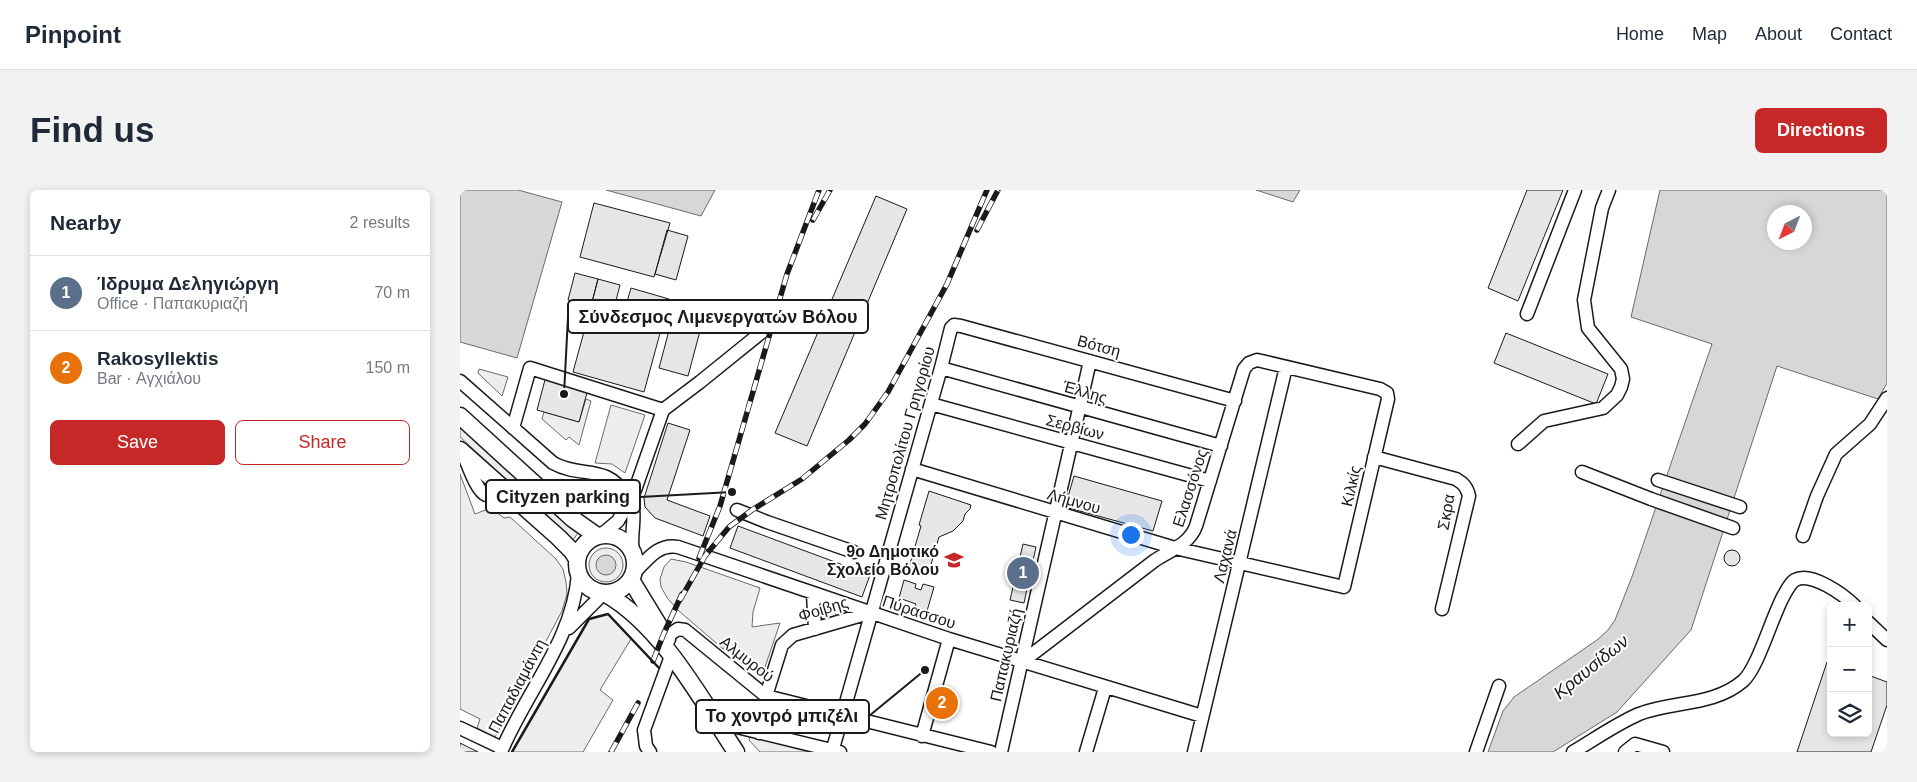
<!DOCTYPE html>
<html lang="en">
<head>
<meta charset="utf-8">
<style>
  :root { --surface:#fff; --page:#f2f2f3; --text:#1f2937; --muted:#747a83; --line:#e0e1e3; --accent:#c62828 }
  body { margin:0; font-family:Helvetica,sans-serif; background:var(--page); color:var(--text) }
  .controls { position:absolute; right:15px; bottom:15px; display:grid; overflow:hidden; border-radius:8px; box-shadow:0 2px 8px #0003 }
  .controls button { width:45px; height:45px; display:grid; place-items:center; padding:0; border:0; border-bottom:1px solid var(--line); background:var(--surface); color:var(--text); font:25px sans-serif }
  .compass { position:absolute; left:1307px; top:15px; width:45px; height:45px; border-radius:50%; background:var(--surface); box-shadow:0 2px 8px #0003; rotate:222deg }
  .you { position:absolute; left:670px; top:344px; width:18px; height:18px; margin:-12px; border:4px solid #fff; border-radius:50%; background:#1a73e8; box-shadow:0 0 0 8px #1a73e833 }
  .badge { display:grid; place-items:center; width:32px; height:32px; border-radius:50%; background:var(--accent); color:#fff; font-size:16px; font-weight:700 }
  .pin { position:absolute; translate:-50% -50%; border:2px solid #fff; box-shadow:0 1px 5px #0006 }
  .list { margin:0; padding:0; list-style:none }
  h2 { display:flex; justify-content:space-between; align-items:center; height:65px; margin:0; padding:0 20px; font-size:21px }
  h2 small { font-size:16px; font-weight:400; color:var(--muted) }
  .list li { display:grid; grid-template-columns:32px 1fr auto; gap:15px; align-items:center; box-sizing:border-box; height:75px; padding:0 20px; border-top:1px solid var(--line) }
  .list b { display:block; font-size:19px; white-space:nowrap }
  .list p { margin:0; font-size:16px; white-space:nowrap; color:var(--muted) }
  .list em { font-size:16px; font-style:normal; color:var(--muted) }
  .actions { display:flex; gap:10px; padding:15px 20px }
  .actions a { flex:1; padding:11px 0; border:1px solid var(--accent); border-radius:8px; text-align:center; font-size:18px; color:var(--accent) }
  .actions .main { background:var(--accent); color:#fff }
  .icon { flex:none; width:28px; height:28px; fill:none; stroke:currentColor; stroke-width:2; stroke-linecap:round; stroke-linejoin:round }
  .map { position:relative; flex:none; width:1427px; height:562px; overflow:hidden; border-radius:8px }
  header { display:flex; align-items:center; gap:30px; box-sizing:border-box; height:70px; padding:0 25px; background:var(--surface); border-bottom:1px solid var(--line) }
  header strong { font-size:24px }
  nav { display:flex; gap:28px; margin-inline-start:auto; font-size:18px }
  .intro { display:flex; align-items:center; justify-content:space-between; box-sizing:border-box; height:120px; padding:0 30px }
  h1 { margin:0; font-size:35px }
  .button { padding:12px 22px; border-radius:8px; background:var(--accent); color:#fff; font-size:18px; font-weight:700 }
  main { display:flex; gap:30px; padding:0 30px }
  aside { flex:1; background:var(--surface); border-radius:8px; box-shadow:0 2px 8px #0003 }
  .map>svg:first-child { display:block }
  .built { fill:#ededed; stroke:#6a6a6a }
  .water { fill:#d7d7d7; stroke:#6a6a6a; fill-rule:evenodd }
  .building { fill:#e6e6e6; stroke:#1a1a1a }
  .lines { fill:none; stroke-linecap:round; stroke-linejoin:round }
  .minor-casing { stroke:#1a1a1a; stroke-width:15 }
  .major-casing { stroke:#1a1a1a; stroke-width:19 }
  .minor { stroke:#fff; stroke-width:12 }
  .major { stroke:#fff; stroke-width:16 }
  .rail-casing { stroke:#1a1a1a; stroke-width:5.5 }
  .rail { stroke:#fff; stroke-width:4; stroke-dasharray:11; stroke-linecap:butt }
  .wall { stroke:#1a1a1a; stroke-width:2.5 }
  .labels { text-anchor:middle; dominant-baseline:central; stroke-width:4; stroke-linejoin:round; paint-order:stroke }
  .street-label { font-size:16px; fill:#1a1a1a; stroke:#fff }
  .poi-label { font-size:16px; font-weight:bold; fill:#1a1a1a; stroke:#fff; text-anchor:end }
  .water-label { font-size:18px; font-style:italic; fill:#1a1a1a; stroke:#fff }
  .leader { fill:none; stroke:#1a1a1a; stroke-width:2 }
  .callout-dot { fill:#1a1a1a; stroke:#fff; stroke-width:2 }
  .callout { fill:#fff; stroke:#1a1a1a; stroke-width:2 }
  .callout-label { font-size:18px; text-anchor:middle; font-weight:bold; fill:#1a1a1a }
</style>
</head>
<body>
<header>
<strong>Pinpoint</strong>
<nav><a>Home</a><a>Map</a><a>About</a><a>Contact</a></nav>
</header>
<div class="intro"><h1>Find us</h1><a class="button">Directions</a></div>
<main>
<aside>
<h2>Nearby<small>2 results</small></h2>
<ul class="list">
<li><span class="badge" style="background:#5c6f8a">1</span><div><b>Ίδρυμα Δεληγιώργη</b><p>Office · Παπακυριαζή</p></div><em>70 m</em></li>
<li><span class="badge" style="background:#e8710a">2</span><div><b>Rakosyllektis</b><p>Bar · Αγχιάλου</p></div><em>150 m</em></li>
</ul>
<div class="actions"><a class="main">Save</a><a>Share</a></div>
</aside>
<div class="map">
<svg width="1427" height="562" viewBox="0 0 1427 562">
  <rect width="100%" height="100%" fill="#fff"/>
  <path class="built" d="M19,179L48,187L42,206L18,183Z
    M126,209L131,211L119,255L109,247L106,250L82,229L84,222L119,232Z
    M151,215L185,225L165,283L152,274L135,273Z
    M0,236L118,343L113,350L0,247Z
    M0,284L15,324L31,318L44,328L50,327L96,369L103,379L106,392L107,404L102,421L35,547L17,538L20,529L0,519Z
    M129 375a17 17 0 1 1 34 0a17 17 0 1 1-34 0Z
    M211,369L226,372L300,398L293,422L292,437L320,433L304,480L297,484L265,456L263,459L219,421L208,409L201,397L200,389L204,377Z
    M359,416L375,423L377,426L361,429Z
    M148,424L171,449L140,500L153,510L123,562H52L129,429Z
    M290,546L350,562H300L289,550Z"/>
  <path class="water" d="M0,0H58L102,12L57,168L0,152Z
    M146,0H255L241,26Z
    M796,0H840L833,12Z
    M1200,0H1427V193L1418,209L1317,176L1231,440L1157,522L1093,562H1028L1043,521L1054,507L1137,450L1148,440L1155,430L1173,384L1252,154L1171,127ZM1314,22H1344V52H1314Z
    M136 375a10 10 0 1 1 20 0a10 10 0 1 1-20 0Z"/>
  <path class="building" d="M1067,0H1103L1058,111L1028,98Z
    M416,6L447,19L347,256L315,243Z
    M134,13L210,33L194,87L120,67Z
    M207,40L228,46L216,90L195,84Z
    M115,83L138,89L131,116L108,110Z
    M138,89L160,95L153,122L131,116Z
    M171,98L209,109L202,136L163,125Z
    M131,116L202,136L184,202L113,182Z
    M215,118L244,126L228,186L199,178Z
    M1046,143L1148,184L1136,214L1034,173Z
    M86,186L128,199L119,232L77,220Z
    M208,233L230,240L207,310L250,326L243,346L195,328L185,317L184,308Z
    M614,286L702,311L693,341L605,317Z
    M469,301L511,315L510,319L505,324L503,331L493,341L479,347L470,378L463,376L462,380L449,377L461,336L459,335Z
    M278,336L410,385L402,407L270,358Z
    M563,354L576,357L564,413L550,410Z
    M1264 368a8 8 0 1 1 16 0a8 8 0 1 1-16 0Z
    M444,390L456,394L455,398L461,400L463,394L474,397L467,421L455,417L456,414L439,408Z
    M1367,472L1371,473V543H1408V485L1427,492V515L1411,562H1337Z
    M0,553L18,562H0Z"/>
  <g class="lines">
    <g class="minor-casing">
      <path id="minor" d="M1067,124L1115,0
        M481,178L761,256
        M0,191L93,273C122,289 145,273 166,305C169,310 172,314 173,319C175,334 170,348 173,362
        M471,214L750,291
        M203,220L240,192L318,129
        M53,238L70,178L203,220L175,300L158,331L141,345
        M1058,254L1084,231L1143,218L1157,205L1161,197L1163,189L1161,179L1128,138L1124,110L1142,18L1149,0
        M3,264C8,274 16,301 26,305C32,307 40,303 45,300
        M914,267L996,289C1003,293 1007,297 1009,306L982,419
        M452,279L715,358L884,397L928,209L927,203L920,199L797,170L789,173L784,179L736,336C729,355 710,360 694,371L562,472
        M1122,282L1191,309L1273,338
        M1198,290L1280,317
        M277,320L307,332L394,362
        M1343,346L1357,306L1376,264L1410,234L1427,208
        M175,382C187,370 198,353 218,357L489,449L742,526
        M353,404L355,439
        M1408,432L1427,450
        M109,438L143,404
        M206,447L218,439L225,440L306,506L531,562
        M306,506L322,455L333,445L409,423
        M256,532L380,562
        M0,538L42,558
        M299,543L311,507
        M462,546L489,449
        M41,562C66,502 113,450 118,384
        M190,562L186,556L184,540L211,466
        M372,562L481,178L491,138L494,135L501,136L775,211
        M541,562L630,171
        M626,562L645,498
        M734,562L826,177
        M1016,562L1039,496
        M1113,562C1135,549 1156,534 1179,524C1213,511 1254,516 1283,491C1298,478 1312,426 1324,405C1327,400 1330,393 1335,390C1351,381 1384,405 1395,416
        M1165,562L1175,554L1203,562"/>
    </g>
    <g class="major-casing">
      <path id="major" d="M0,226L113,329L137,346
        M0,260L98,347L112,361L117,369
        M117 374a29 29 0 1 1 58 0a29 29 0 1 1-58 0Z
        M171,390L207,449
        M146,404C202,436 241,509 276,562"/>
    </g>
    <use href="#minor" class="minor"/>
    <use href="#major" class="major"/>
    <g class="rail-casing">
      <path id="rail" d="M353,30L370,0
        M517,40L538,0
        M239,368L260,316L327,84L359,0
        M220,410L245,366L269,337L292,320L342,289L389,250L405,234L428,202L487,94L527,0
        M193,471L204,443L222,404
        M151,562L178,513"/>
    </g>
    <use href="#rail" class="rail"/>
    <path class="wall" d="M52,562L129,429L148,424L199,478"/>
  </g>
  <defs>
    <g id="school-bare" transform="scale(1.5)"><path d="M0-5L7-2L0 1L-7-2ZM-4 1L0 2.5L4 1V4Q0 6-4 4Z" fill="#c62828" stroke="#fff" stroke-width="2.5" paint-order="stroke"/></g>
  </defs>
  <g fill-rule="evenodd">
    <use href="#school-bare" x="494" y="370"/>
  </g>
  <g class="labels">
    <g class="street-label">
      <text transform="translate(639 156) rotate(15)">Βότση</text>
      <text transform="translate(625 202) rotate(16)">Έλλης</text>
      <text transform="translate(615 237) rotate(15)">Σερβίων</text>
      <text transform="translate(445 243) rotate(-74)">Μητροπολίτου Γρηγορίου</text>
      <text transform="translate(891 296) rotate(-77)">Κιλκίς</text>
      <text transform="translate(730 298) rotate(-72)">Ελασσόνος</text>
      <text transform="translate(614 311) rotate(16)">Λήμνου</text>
      <text transform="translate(986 322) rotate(-80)">Σκρα</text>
      <text transform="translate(765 366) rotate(-76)">Λαχανά</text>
      <text transform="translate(363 419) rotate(-17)">Φοίβης</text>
      <text transform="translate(459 422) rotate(18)">Πύρασσου</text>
      <text transform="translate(546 465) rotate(-77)">Παπακυριαζή</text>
      <text transform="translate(287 469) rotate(38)">Αλμυρού</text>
      <text transform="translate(57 496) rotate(-62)">Παπαδιαμάντη</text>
    </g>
    <g class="poi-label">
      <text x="479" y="361">9ο Δημοτικό<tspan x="479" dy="18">Σχολείο Βόλου</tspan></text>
    </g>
    <g class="water-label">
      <text transform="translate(1131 477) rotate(-39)">Κραυσίδων</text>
    </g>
  </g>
  <path class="leader" d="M104 204L108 127M272 302L180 307M465 480L409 526"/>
  <g class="callout-dot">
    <circle cx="104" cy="204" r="5"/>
    <circle cx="272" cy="302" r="5"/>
    <circle cx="465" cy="480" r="5"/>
  </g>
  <g class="callout">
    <rect x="108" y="110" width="300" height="33" rx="5"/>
    <rect x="26" y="290" width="154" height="33" rx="5"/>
    <rect x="236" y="510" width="173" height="33" rx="5"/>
  </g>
  <g class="callout-label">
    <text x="258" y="133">Σύνδεσμος Λιμενεργατών Βόλου</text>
    <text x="103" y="313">Cityzen parking</text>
    <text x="322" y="532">Το χοντρό μπιζέλι</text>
  </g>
</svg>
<div class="controls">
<button>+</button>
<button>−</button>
<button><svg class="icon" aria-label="layers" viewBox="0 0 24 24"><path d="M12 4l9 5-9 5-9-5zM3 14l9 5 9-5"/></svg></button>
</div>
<svg class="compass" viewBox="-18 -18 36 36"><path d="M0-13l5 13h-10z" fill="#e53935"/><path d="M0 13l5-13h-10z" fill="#747a83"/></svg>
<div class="you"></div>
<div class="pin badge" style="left:563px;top:383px;background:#5c6f8a">1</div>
<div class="pin badge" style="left:482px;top:513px;background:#e8710a">2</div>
</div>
</main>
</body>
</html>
